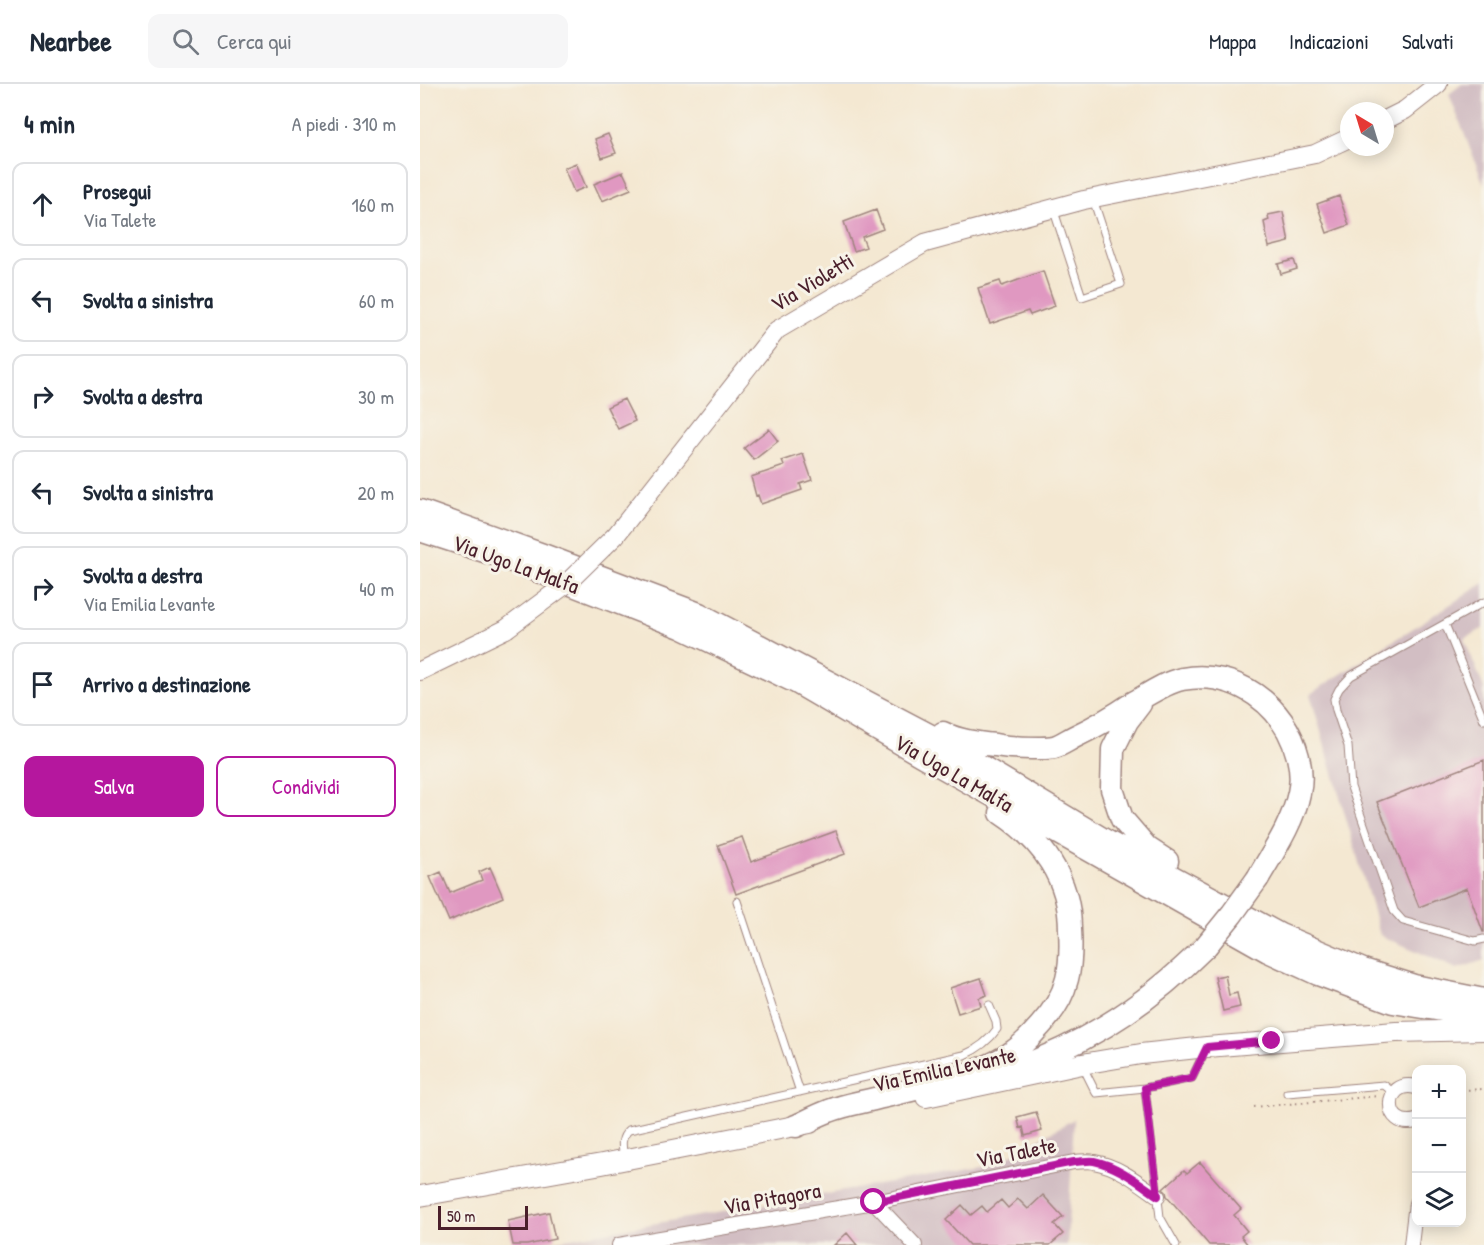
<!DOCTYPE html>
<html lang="it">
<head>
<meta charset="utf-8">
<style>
  :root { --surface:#fff; --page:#f6f6f7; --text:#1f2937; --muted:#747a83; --line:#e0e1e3; --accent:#b5179e }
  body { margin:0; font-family:"Patrick Hand",sans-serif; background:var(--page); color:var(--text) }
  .controls { position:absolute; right:18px; bottom:18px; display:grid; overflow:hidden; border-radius:12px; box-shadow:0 3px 15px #0003 }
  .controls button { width:54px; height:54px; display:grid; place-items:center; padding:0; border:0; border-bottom:2px solid var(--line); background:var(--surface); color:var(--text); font:30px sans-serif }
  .compass { position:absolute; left:920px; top:18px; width:54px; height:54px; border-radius:50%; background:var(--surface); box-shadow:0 3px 15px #0003; rotate:322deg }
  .scale { position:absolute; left:18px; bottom:15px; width:90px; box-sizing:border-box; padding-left:6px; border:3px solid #4a1f2b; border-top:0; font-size:16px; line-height:21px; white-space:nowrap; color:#4a1f2b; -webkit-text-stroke:4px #f7f3e8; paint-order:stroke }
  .stop { position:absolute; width:18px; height:18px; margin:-14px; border:4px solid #b5179e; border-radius:50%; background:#fff }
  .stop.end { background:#b5179e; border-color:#fff; box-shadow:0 2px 6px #0008 }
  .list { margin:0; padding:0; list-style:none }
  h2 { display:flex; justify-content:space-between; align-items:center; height:78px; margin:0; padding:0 24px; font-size:26px }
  h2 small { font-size:20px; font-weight:400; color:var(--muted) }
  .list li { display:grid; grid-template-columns:39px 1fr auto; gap:18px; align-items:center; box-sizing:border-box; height:84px; margin:0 12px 12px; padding:0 12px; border:2px solid var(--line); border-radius:12px }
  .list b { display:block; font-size:22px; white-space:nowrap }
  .list p { margin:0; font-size:20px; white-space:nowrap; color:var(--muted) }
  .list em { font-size:20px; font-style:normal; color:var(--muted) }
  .actions { display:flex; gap:12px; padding:18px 24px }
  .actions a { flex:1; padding:14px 0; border:2px solid var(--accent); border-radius:12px; text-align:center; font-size:21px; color:var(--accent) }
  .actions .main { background:var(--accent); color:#fff }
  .icon { flex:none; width:33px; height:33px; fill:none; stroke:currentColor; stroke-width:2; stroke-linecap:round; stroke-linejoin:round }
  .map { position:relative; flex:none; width:1064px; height:1161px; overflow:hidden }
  header { display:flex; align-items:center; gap:36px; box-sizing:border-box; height:84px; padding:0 30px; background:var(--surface); border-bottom:2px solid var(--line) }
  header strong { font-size:28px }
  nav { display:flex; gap:33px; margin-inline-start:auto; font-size:21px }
  .search { width:420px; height:54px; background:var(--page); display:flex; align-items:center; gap:15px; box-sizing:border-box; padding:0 21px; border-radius:12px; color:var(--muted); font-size:22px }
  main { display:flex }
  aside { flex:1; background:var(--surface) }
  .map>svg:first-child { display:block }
  .industrial { fill:#d2bec3 }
  .building { fill:#e098c1 }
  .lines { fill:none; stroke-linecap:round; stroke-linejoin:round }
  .service-casing { stroke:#9f847e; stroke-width:9 }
  .minor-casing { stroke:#9f847e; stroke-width:16 }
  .tertiary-casing { stroke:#9f847e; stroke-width:20 }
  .secondary-casing { stroke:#9f847e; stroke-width:22 }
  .trunk-casing { stroke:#9f847e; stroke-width:25 }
  .path { stroke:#9f847e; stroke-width:2; stroke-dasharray:1.5 4.5; stroke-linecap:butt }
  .service { stroke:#fff; stroke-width:7 }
  .minor { stroke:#fff; stroke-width:14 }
  .tertiary { stroke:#fff; stroke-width:18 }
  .secondary { stroke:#fff; stroke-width:20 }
  .trunk { stroke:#fff; stroke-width:22 }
  .tertiary-bridge-casing { stroke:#9f847e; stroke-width:20; stroke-linecap:butt }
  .trunk-bridge-casing { stroke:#9f847e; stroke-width:25; stroke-linecap:butt }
  .tertiary-bridge { stroke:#fff; stroke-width:18 }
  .trunk-bridge { stroke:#fff; stroke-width:22 }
  .route { stroke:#b5179e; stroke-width:8 }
  .labels { text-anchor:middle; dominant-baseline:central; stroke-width:6; stroke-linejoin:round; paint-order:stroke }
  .street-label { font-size:22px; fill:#4a1f2b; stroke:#f7f3e8 }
</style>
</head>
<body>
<header>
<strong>Nearbee</strong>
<div class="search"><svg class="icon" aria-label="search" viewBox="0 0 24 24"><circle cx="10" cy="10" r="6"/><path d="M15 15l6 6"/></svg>Cerca qui</div>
<nav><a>Mappa</a><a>Indicazioni</a><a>Salvati</a></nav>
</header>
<main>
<aside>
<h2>4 min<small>A piedi · 310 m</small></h2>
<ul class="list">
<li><svg class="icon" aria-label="ahead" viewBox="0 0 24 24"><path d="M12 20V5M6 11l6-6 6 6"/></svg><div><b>Prosegui</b><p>Via Talete</p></div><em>160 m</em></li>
<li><svg class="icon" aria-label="left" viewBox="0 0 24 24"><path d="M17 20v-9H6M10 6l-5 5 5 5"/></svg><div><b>Svolta a sinistra</b></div><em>60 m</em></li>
<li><svg class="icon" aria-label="right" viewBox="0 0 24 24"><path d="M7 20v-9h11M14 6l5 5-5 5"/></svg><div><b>Svolta a destra</b></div><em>30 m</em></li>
<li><svg class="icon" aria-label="left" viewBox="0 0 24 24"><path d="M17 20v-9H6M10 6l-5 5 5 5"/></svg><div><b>Svolta a sinistra</b></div><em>20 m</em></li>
<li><svg class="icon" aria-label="right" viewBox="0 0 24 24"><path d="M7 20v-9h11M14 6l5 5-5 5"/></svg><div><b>Svolta a destra</b><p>Via Emilia Levante</p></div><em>40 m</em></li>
<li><svg class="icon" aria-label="arrive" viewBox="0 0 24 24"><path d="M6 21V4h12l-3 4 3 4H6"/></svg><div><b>Arrivo a destinazione</b></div></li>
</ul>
<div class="actions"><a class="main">Salva</a><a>Condividi</a></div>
</aside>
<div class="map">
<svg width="1064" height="1161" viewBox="0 0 1064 1161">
  <rect width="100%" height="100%" fill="#f7f3e8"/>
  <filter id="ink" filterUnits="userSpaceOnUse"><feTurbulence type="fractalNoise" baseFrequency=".0167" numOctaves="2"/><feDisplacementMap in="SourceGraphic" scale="12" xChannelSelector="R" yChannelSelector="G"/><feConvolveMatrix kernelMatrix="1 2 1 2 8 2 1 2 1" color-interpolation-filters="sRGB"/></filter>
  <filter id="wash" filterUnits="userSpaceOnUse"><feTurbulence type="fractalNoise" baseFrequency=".008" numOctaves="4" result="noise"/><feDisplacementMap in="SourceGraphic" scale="24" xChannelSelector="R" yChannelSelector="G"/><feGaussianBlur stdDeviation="1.35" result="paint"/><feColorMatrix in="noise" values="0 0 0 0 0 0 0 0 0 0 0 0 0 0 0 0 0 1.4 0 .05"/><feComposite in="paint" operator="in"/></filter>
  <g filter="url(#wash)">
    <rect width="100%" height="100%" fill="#f4e8d2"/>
    <path class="industrial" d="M1042,0H1064V101L1029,10Z
      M1064,499V544L1044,555L1064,604V876L1037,885L960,851L890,610Z
      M654,1035L647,1161H110L574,1081Z"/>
    <g id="blocks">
      <path class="building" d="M188,50L196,69L182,74L175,55Z
        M156,79L166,103L154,108L144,84Z
        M203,88L211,105L182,117L174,100Z
        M919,112L929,141L907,149L897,120Z
        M456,126L463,145L442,153L446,163L434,167L424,138Z
        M863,128L869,158L849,163L844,138L849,136L848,131Z
        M874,176L877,185L861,190L858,180Z
        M623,187L635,222L610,231L608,227L570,240L558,204L580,197L582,202Z
        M204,315L215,337L198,345L187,323Z
        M349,345L358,357L334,376L324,364Z
        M383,370L392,396L380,400L382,406L341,420L338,411L336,412L331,393L364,382L362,377Z
        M1064,676V848H1063L1047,804L999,823L957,718Z
        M416,747L425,770L316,810L298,761L322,753L331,778Z
        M70,783L83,813L29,837L10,793L21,788L30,809L62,796L59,788Z
        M805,891L809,911L817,909L820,923L803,927L795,893Z
        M561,894L567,911L559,914L561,922L538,929L530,904Z
        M616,1028L622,1047L605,1052L603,1043L600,1044L597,1033Z
        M780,1078L821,1125L814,1131L827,1147L821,1152L828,1161H789L747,1112L746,1108L743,1105L764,1086L767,1089Z
        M623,1111L643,1133L634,1140L643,1150L630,1161H549L526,1136L542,1121L551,1131L562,1122L567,1128L581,1116L588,1124L598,1115L608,1125Z
        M129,1128L135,1155L107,1161H93L88,1137Z
        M427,1149L437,1161H414Z"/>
    </g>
  </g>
  <g filter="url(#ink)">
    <use href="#blocks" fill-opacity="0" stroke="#9f847e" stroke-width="1.5"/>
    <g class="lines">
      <g class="service-casing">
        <path id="service" d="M634,127L662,213L701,200L673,115
          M1064,518L931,592L919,605L914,615L916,626L928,662L931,703L974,827L983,837L1055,857L1064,855
          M1025,540L1064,636
          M317,817L380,1008
          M663,983L676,1009L725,1004L772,994L785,967
          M725,1004L740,1133L756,1161
          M867,1009L964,1001L974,1009
          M204,1073C202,1062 200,1054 209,1046L544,971C558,965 568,958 577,945L576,937L569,921"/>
      </g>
      <g class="minor-casing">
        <path id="minor" d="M996,1003C963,994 962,1046 996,1037
          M454,1118L654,1078C660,1078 668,1076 674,1078C698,1082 718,1098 738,1112
          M199,1161L454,1118L495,1161
          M991,1161L996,1119"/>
      </g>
      <g class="tertiary-casing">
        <path id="tertiary" d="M965,36L985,26L1018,0
          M196,451L357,246L505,159L664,116L895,70L929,54
          M0,587L86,545"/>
      </g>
      <g class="secondary-casing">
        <path id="secondary" d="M506,1013L662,980L721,970L787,963L976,948L1064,946
          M0,1112L182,1080L390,1039"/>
      </g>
      <g class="trunk-casing">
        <path id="trunk" d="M0,427L123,471L279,530L509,651L684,756L860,851L943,886L994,902L1064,916
          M0,446L77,471L261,543L376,598L501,671L848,867L898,890L973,918L1064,933
          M720,620L707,637L693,665L692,705L702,735L727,764L747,777
          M523,649C539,657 557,659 575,661C591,664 605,664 620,664C625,664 630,664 634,663C641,661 648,656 654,653C675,643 694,632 713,619C729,610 744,599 762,595C816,585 865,621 878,673C881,685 882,696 879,709C873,739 853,768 838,794
          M568,994C655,967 722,926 786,862
          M376,1042C387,1037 398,1031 409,1027C426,1020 444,1018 462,1013C500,1004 563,991 594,967C604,960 612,951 620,942C632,929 643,912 647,895C651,879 651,861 650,845C650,795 622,756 581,729"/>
      </g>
      <path class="path" d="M1042,1006L1064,1005
        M834,1023L959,1012"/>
      <use href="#service" class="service"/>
      <use href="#minor" class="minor"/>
      <use href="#tertiary" class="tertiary"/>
      <use href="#secondary" class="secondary"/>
      <use href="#trunk" class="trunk"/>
      <g class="tertiary-bridge-casing">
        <path id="tertiary-bridge" d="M86,545L145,501L196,451"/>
      </g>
      <g class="trunk-bridge-casing">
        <path id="trunk-bridge" d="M786,862L812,830L838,794"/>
      </g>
      <use href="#tertiary-bridge" class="tertiary-bridge"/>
      <use href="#trunk-bridge" class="trunk-bridge"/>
    </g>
  </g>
  <g class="lines" filter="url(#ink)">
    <path class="route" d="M454,1118L654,1078C661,1078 668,1076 674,1077C698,1082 718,1098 738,1112L725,1004L772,994L787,963L852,957"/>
  </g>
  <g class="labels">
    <g class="street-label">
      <text transform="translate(392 198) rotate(-31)">Via Violetti</text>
      <text transform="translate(96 480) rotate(20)">Via Ugo La Malfa</text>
      <text transform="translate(534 689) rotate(30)">Via Ugo La Malfa</text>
      <text transform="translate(524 985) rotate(-12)">Via Emilia Levante</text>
      <text transform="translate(596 1068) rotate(-11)">Via Talete</text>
      <text transform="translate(352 1114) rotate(-10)">Via Pitagora</text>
    </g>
  </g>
</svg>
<div class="controls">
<button>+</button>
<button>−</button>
<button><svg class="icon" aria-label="layers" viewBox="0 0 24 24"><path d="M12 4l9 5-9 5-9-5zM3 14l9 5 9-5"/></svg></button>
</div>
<svg class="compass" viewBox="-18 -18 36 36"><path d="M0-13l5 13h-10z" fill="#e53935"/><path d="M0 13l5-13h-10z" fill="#747a83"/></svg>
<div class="scale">50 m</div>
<div class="stop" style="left:454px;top:1118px"></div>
<div class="stop end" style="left:852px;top:957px"></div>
</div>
</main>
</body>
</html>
